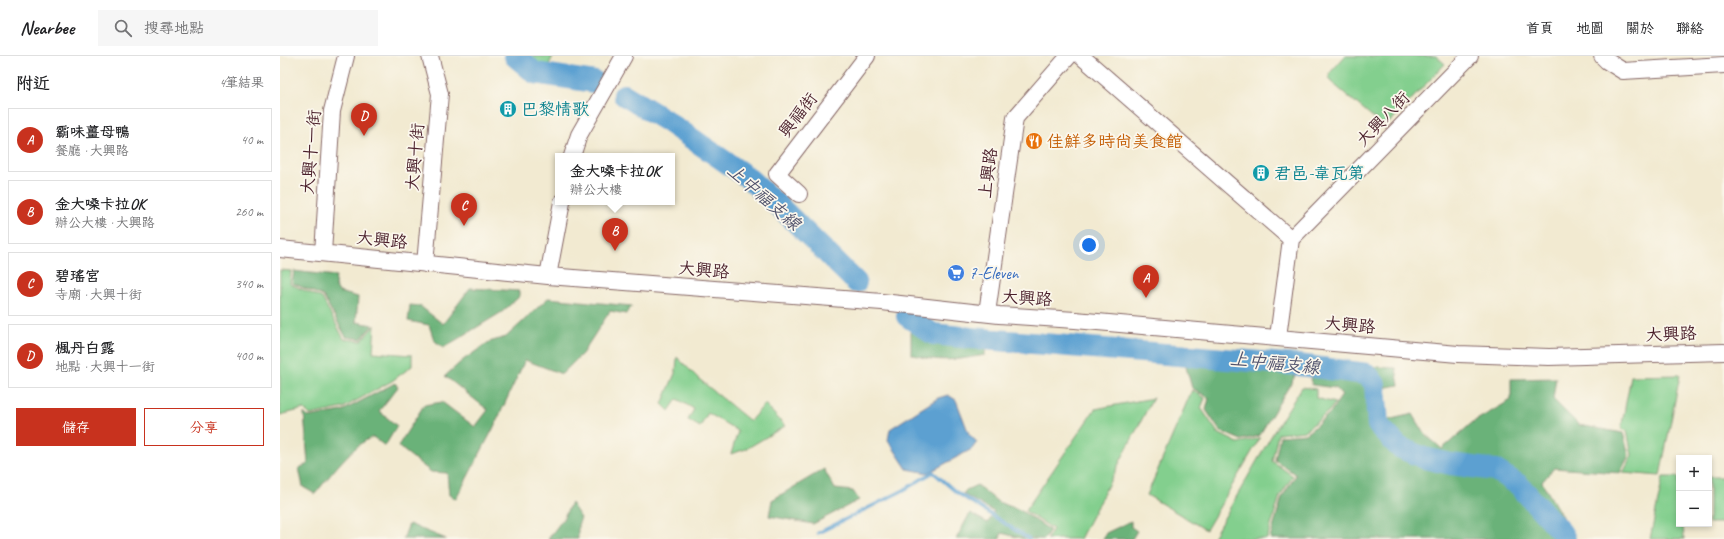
<!DOCTYPE html>
<html lang="zh-TW">
<head>
<meta charset="utf-8">
<style>
  :root { --surface:#fff; --page:#f6f6f6; --text:#202124; --muted:#757577; --line:#e0e0e0; --accent:#c8321e }
  body { margin:0; font-family:Caveat,"LXGW WenKai TC",sans-serif; background:var(--page); color:var(--text) }
  .controls { position:absolute; right:12px; bottom:12px; display:grid; overflow:hidden; border-radius:0px; box-shadow:0 2px 6px #0003 }
  .controls button { width:36px; height:36px; display:grid; place-items:center; padding:0; border:0; border-bottom:1px solid var(--line); background:var(--surface); color:var(--text); font:20px sans-serif }
  .you { position:absolute; left:809px; top:189px; width:14px; height:14px; margin:-10px; border:3px solid #fff; border-radius:50%; background:#1a73e8; box-shadow:0 0 0 6px #1a73e833 }
  .badge { display:grid; place-items:center; width:26px; height:26px; border-radius:50%; background:var(--accent); color:#fff; font-size:13px; font-weight:700 }
  .pin { position:absolute; translate:-50% -33px; filter:drop-shadow(0 1px 2px #0008) }
  .pin::after { content:''; position:absolute; top:21px; width:14px; height:12px; background:inherit; clip-path:polygon(0 0,100% 0,50% 100%) }
  .popup { position:absolute; left:275px; top:97px; width:120px; height:52px; box-sizing:border-box; display:grid; place-content:center; border-radius:0px; background:var(--surface); filter:drop-shadow(0 1px 3px #0005); font-size:13px; white-space:nowrap; color:var(--muted) }
  .popup b { font-size:15px; color:var(--text) }
  .popup::after { content:''; position:absolute; left:50%; top:100%; margin-left:-8px; border:8px solid transparent; border-top-color:var(--surface) }
  .list { margin:0; padding:0; list-style:none }
  h2 { display:flex; justify-content:space-between; align-items:center; height:52px; margin:0; padding:0 16px; font-size:17px }
  h2 small { font-size:13px; font-weight:400; color:var(--muted) }
  .list li { display:grid; grid-template-columns:26px 1fr auto; gap:12px; align-items:center; box-sizing:border-box; height:64px; margin:0 8px 8px; padding:0 8px; border:1px solid var(--line); border-radius:0px }
  .list b { display:block; font-size:15px; white-space:nowrap }
  .list p { margin:0; font-size:13px; white-space:nowrap; color:var(--muted) }
  .list em { font-size:13px; font-style:normal; color:var(--muted) }
  .actions { display:flex; gap:8px; padding:12px 16px }
  .actions a { flex:1; padding:9px 0; border:1px solid var(--accent); border-radius:0px; text-align:center; font-size:14px; color:var(--accent) }
  .actions .main { background:var(--accent); color:#fff }
  .icon { flex:none; width:22px; height:22px; fill:none; stroke:currentColor; stroke-width:2; stroke-linecap:round; stroke-linejoin:round }
  .map { position:relative; flex:none; width:1444px; height:483px; overflow:hidden }
  header { display:flex; align-items:center; gap:24px; box-sizing:border-box; height:56px; padding:0 20px; background:var(--surface); border-bottom:1px solid var(--line) }
  header strong { font-size:19px }
  nav { display:flex; gap:22px; margin-inline-start:auto; font-size:14px }
  .search { width:280px; height:36px; background:var(--page); display:flex; align-items:center; gap:10px; box-sizing:border-box; padding:0 14px; border-radius:0px; color:var(--muted); font-size:15px }
  main { display:flex }
  aside { flex:1; background:var(--surface) }
  .map>svg:first-child { display:block }
  .green { fill:#83cf8e; stroke:#66775c }
  .forest { fill:#6ab279; stroke:#5a6852 }
  .water { fill:#5ca0d1; stroke:#53607e }
  .lines { fill:none; stroke-linecap:round; stroke-linejoin:round }
  .stream { stroke:#5ca0d1; stroke-width:3.5 }
  .river { stroke:#5ca0d1; stroke-width:22 }
  .minor-casing { stroke:#856665; stroke-width:18 }
  .minor { stroke:#fff; stroke-width:16 }
  .labels { text-anchor:middle; dominant-baseline:central; stroke-width:3.5; stroke-linejoin:round; paint-order:stroke }
  .culture-label { font-size:17px; fill:#0d838f; stroke:#fbf7ec; text-anchor:start }
  .street-label { font-size:17px; fill:#4a1f2b; stroke:#fbf7ec }
  .food-label { font-size:17px; fill:#c56008; stroke:#fbf7ec; text-anchor:start }
  .shop-label { font-size:17px; fill:#366cbe; stroke:#fbf7ec; text-anchor:start }
  .water-label { font-size:18px; font-style:italic; fill:#51536d; stroke:#fbf7ec }
</style>
</head>
<body>
<header>
<strong>Nearbee</strong>
<div class="search"><svg class="icon" aria-label="search" viewBox="0 0 24 24"><circle cx="10" cy="10" r="6"/><path d="M15 15l6 6"/></svg>搜尋地點</div>
<nav><a>首頁</a><a>地圖</a><a>關於</a><a>聯絡</a></nav>
</header>
<main>
<aside>
<h2>附近<small>4筆結果</small></h2>
<ul class="list">
<li><span class="badge">A</span><div><b>霸味薑母鴨</b><p>餐廳 · 大興路</p></div><em>40 m</em></li>
<li><span class="badge">B</span><div><b>金大嗓卡拉OK</b><p>辦公大樓 · 大興路</p></div><em>260 m</em></li>
<li><span class="badge">C</span><div><b>碧瑤宮</b><p>寺廟 · 大興十街</p></div><em>340 m</em></li>
<li><span class="badge">D</span><div><b>楓丹白露</b><p>地點 · 大興十一街</p></div><em>400 m</em></li>
</ul>
<div class="actions"><a class="main">儲存</a><a>分享</a></div>
</aside>
<div class="map">
<svg width="1444" height="483" viewBox="0 0 1444 483">
  <rect width="100%" height="100%" fill="#fbf7ec"/>
  <filter id="ink" filterUnits="userSpaceOnUse"><feTurbulence type="fractalNoise" baseFrequency=".025" numOctaves="2"/><feDisplacementMap in="SourceGraphic" scale="8" xChannelSelector="R" yChannelSelector="G"/><feConvolveMatrix kernelMatrix="1 2 1 2 8 2 1 2 1" color-interpolation-filters="sRGB"/></filter>
  <filter id="wash" filterUnits="userSpaceOnUse"><feTurbulence type="fractalNoise" baseFrequency=".012" numOctaves="4" result="noise"/><feDisplacementMap in="SourceGraphic" scale="16" xChannelSelector="R" yChannelSelector="G"/><feGaussianBlur stdDeviation="0.9" result="paint"/><feColorMatrix in="noise" values="0 0 0 0 0 0 0 0 0 0 0 0 0 0 0 0 0 1.4 0 .05"/><feComposite in="paint" operator="in"/></filter>
  <g filter="url(#wash)">
    <rect width="100%" height="100%" fill="#f2ead1"/>
    <path class="green" d="M245,0H273L268,11L253,7Z
      M1065,0H1156L1165,8L1110,66L1101,68L1050,25L1049,18Z
      M0,214L11,215L10,228L42,242L64,283L81,285L95,269L93,296L132,299V310L112,325L63,352L30,359L24,353L0,359Z
      M397,301L419,323L470,365L485,348L505,370L466,393L451,398L458,375L428,357L420,371L408,364L414,353L397,343L389,355L382,348L396,315Z
      M1400,319L1380,420L1343,417L1352,399L1347,375L1341,373L1351,320Z
      M1022,331L1036,333V342L1055,347L1049,355L1025,375L998,378L992,405L1013,420L1000,440L987,483H932L993,377Z
      M912,334L925,342L921,352L938,377L958,387L980,382L926,474L867,439Z
      M873,342L800,483H767L773,473L745,455L815,353Z
      M1383,421H1399V468H1403L1404,483H1370Z
      M1429,421H1444V467H1429Z"/>
    <path class="forest" d="M14,215L56,220L55,229L59,236L78,241L76,266L93,269L81,283L66,281L43,240L12,227Z
      M190,232L239,235V241L222,256L163,292L154,284L149,269L128,265L130,249L140,250L163,268Z
      M268,242L352,250L346,258L330,255L302,298L282,318L245,304L213,373L176,443L169,439L167,417L151,416L118,390L144,349L162,346L195,371L208,354L165,320L183,304L209,286L226,281Z
      M631,270L706,279L705,299C678,304 657,307 631,298Z
      M904,304L1016,313L1014,322L979,380L961,384L940,375L926,354L929,342L912,332Z
      M1040,307L1116,312L1119,329L1091,334L1094,367L1133,358L1145,378L1162,393L1193,366L1231,344V323L1276,322L1273,343L1299,369L1343,377L1349,399L1340,417L1274,412L1262,426L1295,483H990L1002,441L1016,419L995,404L1000,380L1026,378L1050,357L1062,339L1056,332L1032,329L1030,323Z
      M115,327L118,331L99,355L117,370L105,390L93,381C73,388 49,421 35,438L23,431L19,412L28,408L24,357L28,361L62,355Z
      M544,413L555,433L573,435L579,444L533,468L489,460L492,444Z
      M697,429L718,446L740,454L770,474L764,483H744L722,477L719,483H676L690,457L708,467L714,456L683,438L686,434Z
      M291,447L301,462L298,469V483H268L283,463Z
      M851,465V471L857,475L852,483H823L826,477Z
      M129,468L166,483H123Z"/>
    <path class="water" d="M668,339L676,344L689,378L697,386L692,393L648,417L627,413L608,384L610,373L658,342Z"/>
    <g class="lines">
      <path class="stream" d="M538,477L624,434L653,416L676,436L749,483"/>
      <path class="river" d="M235,0L255,17L315,26
        M344,39L385,64L466,120L501,152L576,226
        M627,260L653,278L691,282L1019,309L1087,318L1095,328L1098,369L1119,391L1144,402L1171,408L1215,414L1239,429L1281,476L1285,483"/>
    </g>
  </g>
  <g filter="url(#ink)">
    <g class="lines">
      <g class="minor-casing">
        <path id="minor" d="M801,0L1011,183
          M1322,0L1327,5L1343,15L1444,9
          M292,100L299,79L344,0
          M519,138L497,118L587,0
          M0,193L268,220L602,246L719,259L795,264L1178,298L1269,301L1444,296
          M43,197L52,55L66,0
          M145,208L160,38L150,0
          M268,220L282,146
          M707,257L735,62L789,0
          M998,281L1011,183L1190,0"/>
      </g>
      <use href="#minor" class="minor"/>
    </g>
  </g>
  <defs>
    <g id="building-disc" transform="scale(0.9)"><circle r="9.5" fill="#0f9aa8" stroke="#fbf7ec"/><path d="M-4-6H4V6H1V3H-1V6H-4ZM-2.5-4.3h1.7v1.8h-1.7ZM.8-4.3h1.7v1.8H.8ZM-2.5-1h1.7V.8h-1.7ZM.8-1h1.7V.8H.8Z" fill="#fff"/></g>
    <g id="restaurant-disc" transform="scale(0.9)"><circle r="9.5" fill="#e8710a" stroke="#fbf7ec"/><path d="M-5-6h1v4h1v-4h1v4h1v-4h1v5L-1.5 .5V6h-2V.5L-5-1ZM5-6V6H3V1.5H1.5Q1.5-4 5-6Z" fill="#fff"/></g>
    <g id="supermarket-disc" transform="scale(0.9)"><circle r="9.5" fill="#3f7fe0" stroke="#fbf7ec"/><path d="M-6-5.5h2.5l.6 2H6L4.5 2H-2.5L-4.4-4H-6ZM-1.5 3.2a1.3 1.3 0 1 0 .1 0ZM3 3.2a1.3 1.3 0 1 0 .1 0Z" fill="#fff"/></g>
  </defs>
  <g fill-rule="evenodd">
    <use href="#building-disc" x="228" y="53"/>
    <use href="#restaurant-disc" x="754" y="85"/>
    <use href="#building-disc" x="981" y="117"/>
    <use href="#supermarket-disc" x="676" y="217"/>
  </g>
  <g class="labels">
    <g class="culture-label">
      <text x="241" y="53">巴黎情歌</text>
      <text x="994" y="117">君邑-韋瓦第</text>
    </g>
    <g class="street-label">
      <text transform="translate(518 59) rotate(-52)">興福街</text>
      <text transform="translate(1103 63) rotate(-46)">大興八街</text>
      <text transform="translate(31 96) rotate(-85)">大興十一街</text>
      <text transform="translate(135 101) rotate(-85)">大興十街</text>
      <text transform="translate(708 117) rotate(-83)">上興路</text>
      <text transform="translate(102 184) rotate(6)">大興路</text>
      <text transform="translate(424 214) rotate(5)">大興路</text>
      <text transform="translate(747 242) rotate(4)">大興路</text>
      <text transform="translate(1070 269) rotate(5)">大興路</text>
      <text transform="translate(1391 278) rotate(-2)">大興路</text>
    </g>
    <g class="food-label">
      <text x="767" y="85">佳鮮多時尚美食館</text>
    </g>
    <g class="shop-label">
      <text x="689" y="217">7-Eleven</text>
    </g>
    <g class="water-label">
      <text transform="translate(484 141) rotate(41)">上中福支線</text>
      <text transform="translate(995 307) rotate(6)">上中福支線</text>
    </g>
  </g>
</svg>
<div class="controls">
<button>+</button>
<button>−</button>
</div>
<div class="you"></div>
<div class="pin badge" style="left:866px;top:242px">A</div>
<div class="pin badge" style="left:335px;top:195px">B</div>
<div class="popup"><b>金大嗓卡拉OK</b>辦公大樓</div>
<div class="pin badge" style="left:184px;top:170px">C</div>
<div class="pin badge" style="left:84px;top:80px">D</div>
</div>
</main>
</body>
</html>
